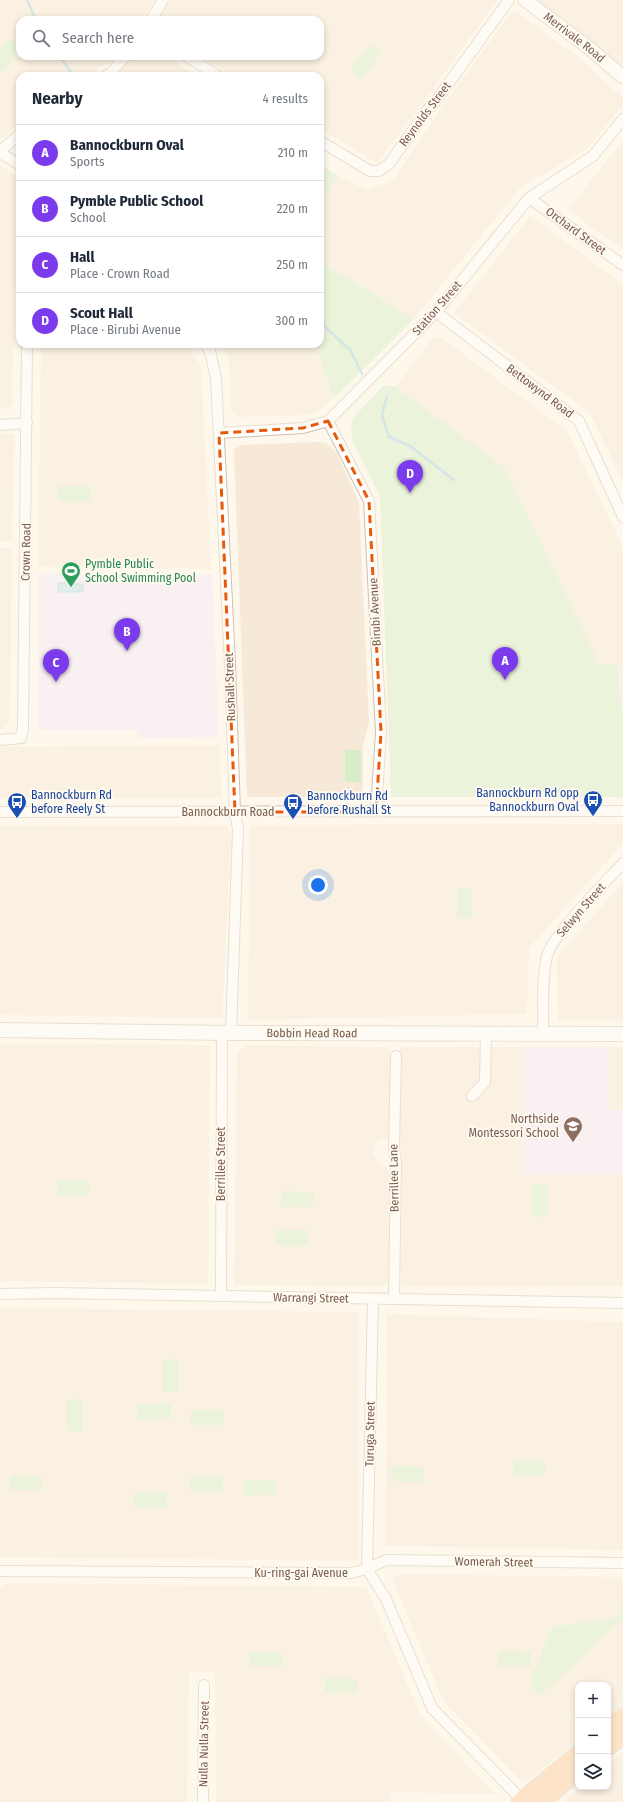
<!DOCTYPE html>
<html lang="en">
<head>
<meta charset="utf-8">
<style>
  :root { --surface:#fff; --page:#f6f6f7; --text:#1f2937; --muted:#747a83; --line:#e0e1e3; --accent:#7c3aed }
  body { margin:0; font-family:"Fira Sans Condensed",sans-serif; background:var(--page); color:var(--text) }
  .controls { position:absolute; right:12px; bottom:12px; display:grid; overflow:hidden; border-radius:8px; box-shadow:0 2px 6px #0003 }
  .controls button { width:36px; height:36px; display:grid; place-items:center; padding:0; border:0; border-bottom:1px solid var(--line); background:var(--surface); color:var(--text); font:20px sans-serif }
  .you { position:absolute; left:318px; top:885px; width:14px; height:14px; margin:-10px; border:3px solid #fff; border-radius:50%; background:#1a73e8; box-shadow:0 0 0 6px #1a73e833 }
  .badge { display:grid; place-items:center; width:26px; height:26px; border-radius:50%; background:var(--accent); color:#fff; font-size:13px; font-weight:700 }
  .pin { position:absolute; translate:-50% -33px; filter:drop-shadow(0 1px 2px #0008) }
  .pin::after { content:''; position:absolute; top:21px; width:14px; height:12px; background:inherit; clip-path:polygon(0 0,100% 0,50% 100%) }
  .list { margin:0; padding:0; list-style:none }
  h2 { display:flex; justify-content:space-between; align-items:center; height:52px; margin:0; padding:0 16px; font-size:17px }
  h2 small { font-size:13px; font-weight:400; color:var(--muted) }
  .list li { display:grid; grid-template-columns:26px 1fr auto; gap:12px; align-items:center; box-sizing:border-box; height:56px; padding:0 16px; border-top:1px solid var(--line) }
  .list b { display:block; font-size:15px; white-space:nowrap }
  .list p { margin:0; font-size:13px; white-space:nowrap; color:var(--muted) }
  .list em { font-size:13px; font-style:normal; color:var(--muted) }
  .icon { flex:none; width:22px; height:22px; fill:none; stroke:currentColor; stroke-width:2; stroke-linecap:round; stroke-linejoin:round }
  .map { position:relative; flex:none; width:623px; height:1802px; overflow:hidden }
  .search { position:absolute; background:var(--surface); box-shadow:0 2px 6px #0003; left:16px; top:16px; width:308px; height:44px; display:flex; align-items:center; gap:10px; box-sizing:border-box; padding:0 14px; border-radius:12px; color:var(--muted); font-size:15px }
  .panel { position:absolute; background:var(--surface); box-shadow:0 2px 6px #0003; left:16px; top:72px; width:308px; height:276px; border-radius:12px }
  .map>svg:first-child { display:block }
  .residential { fill:#f6e9d8 }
  .education { fill:#f4e7fb }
  .green { fill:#d6edc7 }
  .water { fill:#bde2e9; stroke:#a2d2dc }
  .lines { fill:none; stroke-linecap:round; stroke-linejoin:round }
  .stream { stroke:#a2d2dc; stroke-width:2.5 }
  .minor-casing { stroke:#d2bfae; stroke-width:12 }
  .tertiary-casing { stroke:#d2bfae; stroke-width:15 }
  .secondary-casing { stroke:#d7c1ae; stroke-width:16 }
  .trunk-casing { stroke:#ddd5d0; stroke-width:19 }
  .minor { stroke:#fff; stroke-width:10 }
  .tertiary { stroke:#fff; stroke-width:13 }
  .secondary { stroke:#fff; stroke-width:14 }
  .trunk { stroke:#fccca0; stroke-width:17 }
  .marked { fill:none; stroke:#e8590c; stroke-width:3; stroke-dasharray:8 5; stroke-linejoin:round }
  .labels { text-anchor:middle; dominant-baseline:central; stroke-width:3.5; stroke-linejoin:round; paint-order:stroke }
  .street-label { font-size:12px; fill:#7b5d4b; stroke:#fffaf2 }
  .leisure-label { font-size:12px; fill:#27864d; stroke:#fffaf2; text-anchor:start }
  .transit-label { font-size:12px; fill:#164399; stroke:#fffaf2; text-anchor:start }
  .education-label { font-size:12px; fill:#785e54; stroke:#fffaf2; text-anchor:end }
</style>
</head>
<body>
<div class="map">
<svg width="623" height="1802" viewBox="0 0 623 1802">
  <rect width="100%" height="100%" fill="#fef7eb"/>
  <path class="residential" d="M0,0H155L142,20H20V56H119L85,76H20V123L0,140Z
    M171,0H496V1L437,84L377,163L320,129V76H233L201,56H320V20H158Z
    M529,0H623V74Z
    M514,12H517L581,59L607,85L623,97V105L588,148L520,188L414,319L320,261V205L338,176L367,190L394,179L438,112L510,14Z
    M132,56H167L196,76H115Z
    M623,140V250L568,210Z
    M0,165L20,179V281L14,291L12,404L8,408L0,409Z
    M530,216L623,284V482L590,413L454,313Z
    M440,337L567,431L623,547V719L617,664H599L505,468L396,387L431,340Z
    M41,344H187L201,366L211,569L38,567Z
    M220,344H315L334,398L322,409L308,415L236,417L231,410L229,359Z
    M0,434H14L12,542L0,541Z
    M317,442L326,443L336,452L359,502L369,722L363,745V791L360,795L355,797H247L234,450L241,445Z
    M0,548H12L10,721L2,730H0Z
    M220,745L221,798H0V747Z
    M623,824V844L529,948L527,1014L248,1020L250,825Z
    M222,825L228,827L231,834L222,1018L0,1015V826Z
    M623,882V1021L558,1020L557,957Z
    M0,1043L210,1045L208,1284L0,1281Z
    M245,1045L388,1047L391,1050L390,1140L381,1139L375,1144L373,1154L378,1162L386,1166L390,1174L388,1282L384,1286L234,1285L237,1053Z
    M400,1047H523L522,1175H623V1286L401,1287L402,1151L399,1148Z
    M609,1047H623V1110H609Z
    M0,1308L358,1312V1561L0,1557Z
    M387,1314L623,1322V1550L386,1546Z
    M398,1574L623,1577V1706L608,1717V1685H578V1741L526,1782L521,1781L444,1702L393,1581Z
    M6,1583L366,1587L421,1716L495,1794L390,1792V1802H216L215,1672H189L187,1802H0V1589Z
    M623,1751V1802H563L580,1787H608V1764Z"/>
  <path class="education" d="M39,573L212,574L219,737L140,738L136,730H41L38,727Z
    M523,1047H609V1110H623V1175H522Z"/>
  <path class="green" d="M8,38L20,46L3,73L0,71V50Z
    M369,44L381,52L363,79L351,70Z
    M322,166L338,176L320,205V169Z
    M320,261L414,319L334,398L315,344H320Z
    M384,385L396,387L505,468L599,664H617L623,719V797H391L380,496L354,444L351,431L353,418Z
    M58,486H90V501H58Z
    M345,750H361V782H345Z
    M458,888H472V918H457Z
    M57,1180H89V1195H57Z
    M532,1185H548L547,1217H532Z
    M281,1191L313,1192V1207H281Z
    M276,1230H308V1245H276Z
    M163,1359H178V1392H163Z
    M67,1399H82V1431H67Z
    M138,1404H171V1419H138Z
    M191,1410L224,1411V1425H191Z
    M513,1461H545V1476H513Z
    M392,1466L424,1467V1482L391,1481Z
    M10,1475L42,1476L41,1490H10Z
    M190,1476L223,1477L222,1491H190Z
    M244,1480L276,1481V1495H244Z
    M134,1492L166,1493V1508L134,1507Z
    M623,1599V1618L539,1697L530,1683L552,1627L620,1617Z
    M499,1650L531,1652V1667L498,1666Z
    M250,1652H282V1667L250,1666Z
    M325,1678L357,1679V1693L325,1692Z"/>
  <path class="water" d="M58,583L83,584V592H58Z"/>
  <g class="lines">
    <path class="stream" d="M27,0L36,20
      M60,56L73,76
      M320,322L351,351L362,374
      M387,396L382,415L389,437L410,446L454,480"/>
    <g class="minor-casing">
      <path id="minor" d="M151,20L163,0
        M186,56L218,76
        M106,76L111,73L125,56
        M320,141L370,171H379L389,164L428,109L435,102L509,0
        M0,151L20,134
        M0,153L20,165
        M529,198L623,265
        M436,312L579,421L623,517
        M205,344L210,351L216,378L230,664L235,812L238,829L231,1033
        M328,421L369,501L381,732L376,812
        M0,425L27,423
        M219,433L303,428L328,421L436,312L529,198L593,156L623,119
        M0,740L21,738L23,728L27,344
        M0,812L623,811
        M543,1033C544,1008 541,981 547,956C553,934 605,883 623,863
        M472,1096L485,1082L486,1034
        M0,1294L55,1293L623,1303
        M221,1296L222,1033
        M394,1299L396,1162L394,1147L396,1056
        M367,1569L386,1599L432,1708L522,1800
        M367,1569L373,1300
        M0,1571L351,1573L367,1569L386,1560L623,1563
        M203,1802L204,1685"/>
    </g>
    <g class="tertiary-casing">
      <g id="tertiary">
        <path id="s1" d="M525,0L588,47L623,77"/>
      </g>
    </g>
    <g class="secondary-casing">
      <g id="secondary">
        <path id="s2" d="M0,1030L231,1033L623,1034"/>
      </g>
    </g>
    <g class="trunk-casing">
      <path id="trunk" d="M608,1729L623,1717
        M608,1747L623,1735
        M520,1802L578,1754
        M541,1802L578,1771"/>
    </g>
    <use href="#minor" class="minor"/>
    <use href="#tertiary" class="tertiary"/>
    <use href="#secondary" class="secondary"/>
    <use href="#trunk" class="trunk"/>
  </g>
  <path d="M0 0H623V1802H0ZM328,421L369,501L381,732L376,812H235L219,433L303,428Z" fill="#fef7eb" fill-opacity=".55" fill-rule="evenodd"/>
  <path class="marked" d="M328,421L369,501L381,732L376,812H235L219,433L303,428Z"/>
  <defs>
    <g id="stadium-pin" transform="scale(1)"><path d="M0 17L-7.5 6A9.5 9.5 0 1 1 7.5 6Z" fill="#2e9e5b" stroke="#fffaf2"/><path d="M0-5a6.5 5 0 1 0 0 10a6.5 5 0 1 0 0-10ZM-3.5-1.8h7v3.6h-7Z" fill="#fff"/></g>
    <g id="bus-pin" transform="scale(1)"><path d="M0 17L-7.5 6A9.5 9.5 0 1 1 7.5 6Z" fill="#1a4fb4" stroke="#fffaf2"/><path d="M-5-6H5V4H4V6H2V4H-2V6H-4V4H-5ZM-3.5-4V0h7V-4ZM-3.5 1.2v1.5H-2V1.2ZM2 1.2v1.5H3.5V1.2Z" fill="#fff"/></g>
    <g id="school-pin" transform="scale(1)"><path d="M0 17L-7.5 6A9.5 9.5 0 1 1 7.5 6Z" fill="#8d6e63" stroke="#fffaf2"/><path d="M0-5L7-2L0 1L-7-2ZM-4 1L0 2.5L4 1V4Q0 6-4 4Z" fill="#fff"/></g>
  </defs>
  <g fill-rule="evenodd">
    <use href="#stadium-pin" x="71" y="571"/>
    <use href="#bus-pin" x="593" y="800"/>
    <use href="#bus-pin" x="17" y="802"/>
    <use href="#bus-pin" x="293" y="803"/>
    <use href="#school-pin" x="573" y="1126"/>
  </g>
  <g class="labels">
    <g class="street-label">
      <text stroke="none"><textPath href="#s1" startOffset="62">Merrivale Road</textPath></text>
      <text transform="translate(425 114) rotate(-53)">Reynolds Street</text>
      <text transform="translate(576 231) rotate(36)">Orchard Street</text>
      <text transform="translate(437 308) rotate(-49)">Station Street</text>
      <text transform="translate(540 391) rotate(37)">Bettowynd Road</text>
      <text transform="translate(26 552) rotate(-89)">Crown Road</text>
      <text transform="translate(375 612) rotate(-93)">Birubi Avenue</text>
      <text transform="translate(230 687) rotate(-92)">Rushall Street</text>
      <text x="228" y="812">Bannockburn Road</text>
      <text transform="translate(581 910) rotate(-49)">Selwyn Street</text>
      <text stroke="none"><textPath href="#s2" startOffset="312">Bobbin Head Road</textPath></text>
      <text transform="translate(221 1164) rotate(-90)">Berrillee Street</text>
      <text transform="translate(394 1178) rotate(-91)">Berrillee Lane</text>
      <text transform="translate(311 1298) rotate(1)">Warrangi Street</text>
      <text transform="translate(370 1434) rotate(-89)">Turuga Street</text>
      <text transform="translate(494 1562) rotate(1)">Womerah Street</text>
      <text x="301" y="1573">Ku-ring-gai Avenue</text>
      <text transform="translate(204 1744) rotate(-89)">Nulla Nulla Street</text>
    </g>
    <g class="leisure-label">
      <text x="85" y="564">Pymble Public<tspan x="85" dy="14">School Swimming Pool</tspan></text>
    </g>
    <g class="transit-label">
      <text x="579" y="793" text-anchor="end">Bannockburn Rd opp<tspan x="579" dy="14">Bannockburn Oval</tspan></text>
      <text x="31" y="795">Bannockburn Rd<tspan x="31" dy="14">before Reely St</tspan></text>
      <text x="307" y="796">Bannockburn Rd<tspan x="307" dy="14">before Rushall St</tspan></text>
    </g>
    <g class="education-label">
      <text x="559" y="1119">Northside<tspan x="559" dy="14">Montessori School</tspan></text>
    </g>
  </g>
</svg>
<div class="controls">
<button>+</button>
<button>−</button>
<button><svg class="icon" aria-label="layers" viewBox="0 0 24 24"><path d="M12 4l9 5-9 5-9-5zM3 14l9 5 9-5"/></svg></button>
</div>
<div class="you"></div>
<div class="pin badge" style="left:505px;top:680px">A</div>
<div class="pin badge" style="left:127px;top:651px">B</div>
<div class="pin badge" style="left:56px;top:682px">C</div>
<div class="pin badge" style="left:410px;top:493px">D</div>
<div class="search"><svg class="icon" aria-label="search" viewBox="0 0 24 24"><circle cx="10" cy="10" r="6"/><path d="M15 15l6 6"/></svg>Search here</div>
<section class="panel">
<h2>Nearby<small>4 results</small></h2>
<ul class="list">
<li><span class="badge">A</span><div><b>Bannockburn Oval</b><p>Sports</p></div><em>210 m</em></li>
<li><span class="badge">B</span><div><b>Pymble Public School</b><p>School</p></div><em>220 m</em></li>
<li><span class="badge">C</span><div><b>Hall</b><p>Place · Crown Road</p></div><em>250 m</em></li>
<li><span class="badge">D</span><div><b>Scout Hall</b><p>Place · Birubi Avenue</p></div><em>300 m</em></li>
</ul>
</section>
</div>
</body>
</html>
